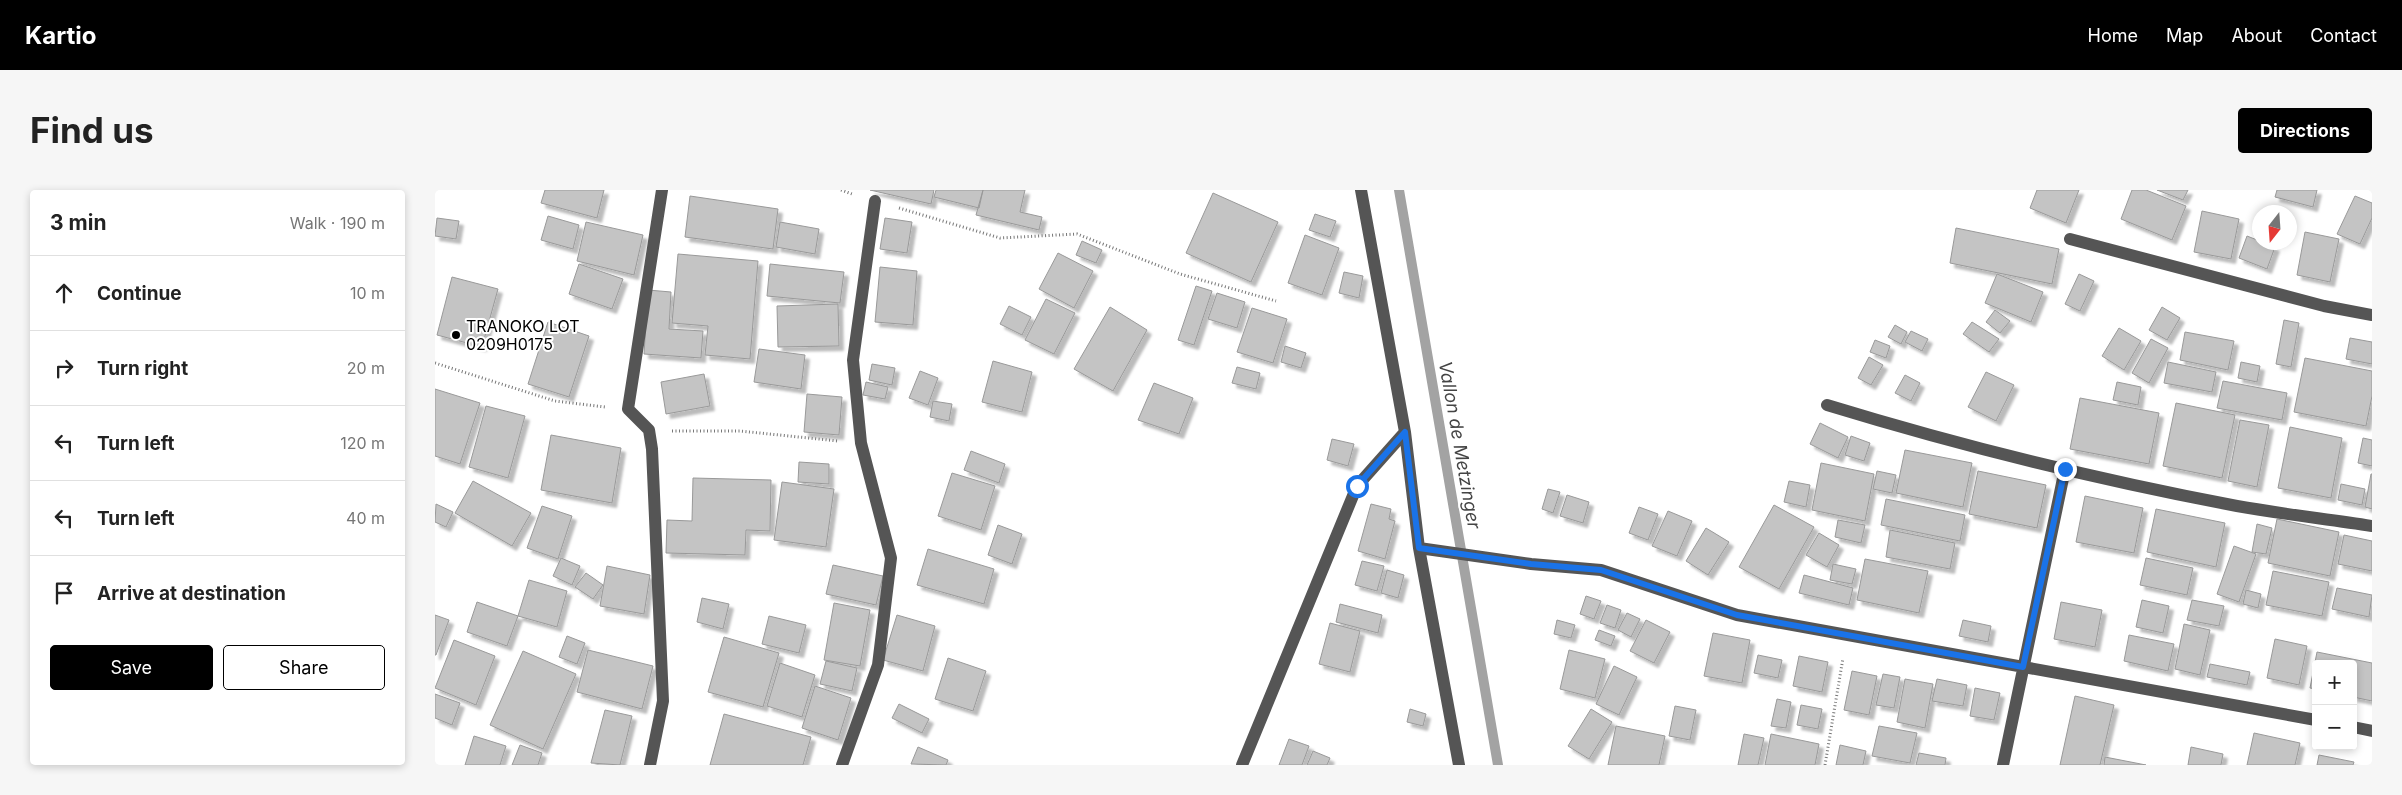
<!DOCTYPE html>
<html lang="en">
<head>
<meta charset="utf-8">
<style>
  :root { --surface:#fff; --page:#f6f6f6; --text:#222; --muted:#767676; --line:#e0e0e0; --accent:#000 }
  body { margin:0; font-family:Inter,sans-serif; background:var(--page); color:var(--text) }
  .controls { position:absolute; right:15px; bottom:15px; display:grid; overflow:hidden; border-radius:5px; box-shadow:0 2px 8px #0003 }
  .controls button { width:45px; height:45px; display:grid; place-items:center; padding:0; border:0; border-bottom:1px solid var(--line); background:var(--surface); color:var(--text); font:25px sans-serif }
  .compass { position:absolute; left:1817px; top:15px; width:45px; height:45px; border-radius:50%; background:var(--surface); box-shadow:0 2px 8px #0003; rotate:197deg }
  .stop { position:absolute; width:15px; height:15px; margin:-11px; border:4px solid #1a73e8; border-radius:50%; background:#fff }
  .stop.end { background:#1a73e8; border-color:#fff; box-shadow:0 1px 5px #0008 }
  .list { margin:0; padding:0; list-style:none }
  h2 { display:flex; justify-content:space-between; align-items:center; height:65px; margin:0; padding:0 20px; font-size:21px }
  h2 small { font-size:16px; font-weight:400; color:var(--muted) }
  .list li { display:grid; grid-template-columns:32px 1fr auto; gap:15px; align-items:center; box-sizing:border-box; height:75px; padding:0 20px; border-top:1px solid var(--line) }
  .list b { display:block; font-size:19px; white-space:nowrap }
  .list em { font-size:16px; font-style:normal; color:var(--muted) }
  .actions { display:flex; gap:10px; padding:15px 20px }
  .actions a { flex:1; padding:11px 0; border:1px solid var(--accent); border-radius:5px; text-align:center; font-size:18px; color:var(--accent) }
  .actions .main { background:var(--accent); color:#fff }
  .icon { flex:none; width:28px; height:28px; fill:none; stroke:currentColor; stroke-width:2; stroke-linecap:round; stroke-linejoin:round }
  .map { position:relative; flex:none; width:1937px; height:575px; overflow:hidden; border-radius:5px }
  header { display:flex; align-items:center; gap:30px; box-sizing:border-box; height:70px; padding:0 25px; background:var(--accent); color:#fff }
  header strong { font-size:24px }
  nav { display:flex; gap:28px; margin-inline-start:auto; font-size:18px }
  .intro { display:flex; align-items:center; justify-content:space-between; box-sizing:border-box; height:120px; padding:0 30px }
  h1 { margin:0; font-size:35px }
  .button { padding:12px 22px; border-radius:5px; background:var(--accent); color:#fff; font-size:18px; font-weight:700 }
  main { display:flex; gap:30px; padding:0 30px }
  aside { flex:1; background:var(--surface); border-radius:5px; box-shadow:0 2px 8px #0003 }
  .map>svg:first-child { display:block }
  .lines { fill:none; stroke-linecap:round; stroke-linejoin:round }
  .stream { stroke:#a3a3a3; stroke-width:10 }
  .building { fill:#c4c4c4; stroke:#999; filter:url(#shadow) }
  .path { stroke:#777; stroke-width:3; stroke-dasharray:1 2.5; stroke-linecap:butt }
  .minor { stroke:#555; stroke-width:12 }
  .route { stroke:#1a73e8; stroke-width:6 }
  .poi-dot { fill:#000; stroke:#fff; stroke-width:2 }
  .labels { text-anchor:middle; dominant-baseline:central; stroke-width:4; stroke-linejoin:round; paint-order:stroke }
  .poi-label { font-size:16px; fill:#000; stroke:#fff; text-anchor:start }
  .water-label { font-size:18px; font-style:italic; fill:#444; stroke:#fff }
</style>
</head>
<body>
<header>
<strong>Kartio</strong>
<nav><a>Home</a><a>Map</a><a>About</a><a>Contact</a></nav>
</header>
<div class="intro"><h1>Find us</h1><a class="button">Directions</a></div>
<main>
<aside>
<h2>3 min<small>Walk · 190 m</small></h2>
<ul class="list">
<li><svg class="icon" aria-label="ahead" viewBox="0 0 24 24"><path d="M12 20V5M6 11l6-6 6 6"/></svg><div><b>Continue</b></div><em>10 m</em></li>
<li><svg class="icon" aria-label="right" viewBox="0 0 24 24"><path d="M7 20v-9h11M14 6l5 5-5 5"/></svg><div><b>Turn right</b></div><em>20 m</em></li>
<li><svg class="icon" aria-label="left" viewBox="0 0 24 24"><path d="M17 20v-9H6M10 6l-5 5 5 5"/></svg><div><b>Turn left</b></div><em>120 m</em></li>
<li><svg class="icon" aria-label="left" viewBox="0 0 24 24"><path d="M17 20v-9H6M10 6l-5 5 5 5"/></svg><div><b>Turn left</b></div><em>40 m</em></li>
<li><svg class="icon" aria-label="arrive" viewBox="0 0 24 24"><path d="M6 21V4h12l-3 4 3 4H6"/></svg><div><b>Arrive at destination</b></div></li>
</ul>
<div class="actions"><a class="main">Save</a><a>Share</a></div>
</aside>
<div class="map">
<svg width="1937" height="575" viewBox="0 0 1937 575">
  <defs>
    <filter id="shadow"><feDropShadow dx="4.5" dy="4.5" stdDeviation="1" flood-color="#0004"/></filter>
  </defs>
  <rect width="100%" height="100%" fill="#fff"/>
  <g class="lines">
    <path class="stream" d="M964,0L1063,575"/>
  </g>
  <path class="building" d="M110,0H169L162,28L106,13Z
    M435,0H499L496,14Z
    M501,0H548L544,18L499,7Z
    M548,0H590L585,22L607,27L604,40L541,25Z
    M1602,0H1644L1631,33L1595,18Z
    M1697,0H1711L1751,16L1737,50L1686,29Z
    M1722,0H1753L1748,10Z
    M1842,0H1882L1878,17L1840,7Z
    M778,3L843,32L816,92L751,63Z
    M255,6L343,19L338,59L250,47Z
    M1920,6L1937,13V28L1925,54L1902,44Z
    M1767,21L1804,29L1796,69L1759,62Z
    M880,24L901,31L895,47L874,40Z
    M113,26L144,35L138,59L106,50Z
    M2,28L24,31L21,49L0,46Z
    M450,28L477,32L472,63L445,59Z
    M151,32L208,45L199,85L142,71Z
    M345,32L384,39L380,64L341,57Z
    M1521,38L1624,59L1617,94L1515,73Z
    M1870,42L1904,49L1895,92L1862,85Z
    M870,45L904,58L887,105L853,93Z
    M1812,46L1840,57L1832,79L1804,68Z
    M647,51L667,60L661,73L641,65Z
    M623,63L658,81L639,118L604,99Z
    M243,64L323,71L315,169L270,165L273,136L237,133Z
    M144,74L188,89L177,119L134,104Z
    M335,74L409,82L405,113L332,106Z
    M445,77L482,81L478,135L440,132Z
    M909,82L928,86L924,108L904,103Z
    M1562,84L1608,102L1596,132L1550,113Z
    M1644,84L1659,91L1645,121L1630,114Z
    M17,87L63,99L47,157L2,145Z
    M761,96L777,101L759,155L743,150Z
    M213,100L236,102L234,139L268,141L266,168L209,164Z
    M782,103L810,112L802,138L773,129Z
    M611,109L640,123L619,164L590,150Z
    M403,114L404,156L343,157L342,116Z
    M574,116L596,127L587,145L565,134Z
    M675,117L712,140L678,201L639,179Z
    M1727,117L1745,128L1732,150L1714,140Z
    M817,118L852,129L838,173L802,162Z
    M1560,120L1575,131L1565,143L1551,132Z
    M1849,130L1864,133L1856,177L1841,174Z
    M113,132L154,146L134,207L93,194Z
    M1537,132L1564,149L1554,162L1528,144Z
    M1460,135L1472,142L1466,154L1453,147Z
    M1684,138L1706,151L1689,180L1667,166Z
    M1476,141L1493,149L1487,161L1470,152Z
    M1750,142L1799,151L1793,180L1745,170Z
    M1915,148L1937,152V174L1911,169Z
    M1716,149L1733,158L1714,193L1697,183Z
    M1440,150L1455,156L1451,168L1435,162Z
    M850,156L871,163L866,178L846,172Z
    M324,159L370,165L366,199L319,192Z
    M1434,167L1448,175L1436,195L1423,188Z
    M1870,168L1937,181V206L1931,236L1859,222Z
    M558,171L597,182L587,222L547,212Z
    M1733,172L1781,182L1777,202L1729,193Z
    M1806,172L1825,176L1822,192L1803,188Z
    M437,174L460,178L457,195L434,190Z
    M802,177L825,183L821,199L797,193Z
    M485,181L503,188L493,215L474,208Z
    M1551,182L1579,195L1561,231L1533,217Z
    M269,184L275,216L231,224L226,192Z
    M1470,185L1485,193L1476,211L1460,203Z
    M1788,191L1852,203L1847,230L1782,218Z
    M431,192L453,197L450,209L428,205Z
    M1682,192L1706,197L1703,215L1678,210Z
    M719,193L758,208L744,244L703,230Z
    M0,199L45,213L25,274L0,266Z
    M372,204L407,207L404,245L369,242Z
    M1645,208L1724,223L1714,274L1635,259Z
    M498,211L517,214L514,231L495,227Z
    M1741,213L1800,225L1787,288L1728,276Z
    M51,216L90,226L73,288L34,277Z
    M1805,230L1834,235L1822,297L1793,291Z
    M1385,233L1413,247L1403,268L1375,254Z
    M1855,237L1907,248L1896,308L1843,298Z
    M116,245L186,258L177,313L106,300Z
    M1416,246L1435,253L1429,271L1410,265Z
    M1928,248L1937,250V276L1923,273Z
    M897,249L919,254L913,276L892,270Z
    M1470,260L1537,273L1528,317L1461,303Z
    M536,261L570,274L564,293L529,280Z
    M364,272L394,274V294L363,292Z
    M1386,273L1439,284L1430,331L1377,320Z
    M1442,281L1461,285L1457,303L1438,299Z
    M1543,281L1611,295L1602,338L1534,324Z
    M517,283L560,296L546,340L503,326Z
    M1936,284H1937V319L1930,317Z
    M258,288L336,290L335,341L311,340L310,365L231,363L232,330L257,331Z
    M38,291L96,323L77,356L20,323Z
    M1354,291L1375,295L1371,317L1349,312Z
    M347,292L399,299L391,357L339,350Z
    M1906,294L1930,299L1927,315L1903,310Z
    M1113,299L1125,302L1118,323L1107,319Z
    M1132,305L1154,312L1148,333L1125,326Z
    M1650,306L1708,318L1699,363L1641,352Z
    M1451,309L1530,325L1525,351L1446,335Z
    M1,314L18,322L11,337L0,332Z
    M936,314L956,319L954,329L960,331L950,369L923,361Z
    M1339,315L1379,337L1344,399L1304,377Z
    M107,316L137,326L123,369L92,358Z
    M1204,317L1223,324L1213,350L1194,343Z
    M1721,319L1790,333L1781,377L1712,362Z
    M1233,321L1257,331L1242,366L1217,356Z
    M1842,329L1904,342L1895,386L1833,373Z
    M1403,330L1430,335L1426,353L1400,347Z
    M1822,334L1837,338L1831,364L1817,362Z
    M563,335L587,344L577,374L553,365Z
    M1271,338L1294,352L1273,385L1251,371Z
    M1455,340L1520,353L1515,379L1451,367Z
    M1384,343L1404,355L1392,377L1371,365Z
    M1909,345L1937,351V381L1903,374Z
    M1799,356L1821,364L1804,412L1782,404Z
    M493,359L559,379L549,414L482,395Z
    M126,368L145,376L137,395L118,386Z
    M1711,368L1758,378L1752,405L1705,395Z
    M1430,369L1493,381L1484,423L1422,410Z
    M927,371L949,376L942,401L920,395Z
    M1398,374L1421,379L1417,394L1395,390Z
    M398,375L448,386L441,415L391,404Z
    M172,376L215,385L209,424L165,416Z
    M952,380L969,385L963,408L946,403Z
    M1838,381L1894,392L1887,426L1831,415Z
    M151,383L168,395L158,409L140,397Z
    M1369,385L1418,398L1414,415L1364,403Z
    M94,390L132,401L122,437L83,426Z
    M1902,398L1937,405L1934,427L1897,419Z
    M1811,400L1826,404L1823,418L1808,414Z
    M1151,406L1166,411L1159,429L1145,424Z
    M267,408L294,414L288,439L262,432Z
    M1707,410L1734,416L1728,443L1701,437Z
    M1757,410L1789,416L1784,436L1752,430Z
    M42,412L83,426L72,456L32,442Z
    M1626,412L1667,420L1660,457L1619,449Z
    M399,413L435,420L425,476L389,470Z
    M905,414L947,425L943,443L901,432Z
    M1172,415L1186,420L1180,438L1165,433Z
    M1192,423L1205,429L1196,447L1183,440Z
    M0,425L14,430L1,465H0Z
    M462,425L500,436L488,481L448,470Z
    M334,426L371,435L364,463L327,454Z
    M1122,430L1140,435L1136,448L1119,444Z
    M1211,430L1235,442L1219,473L1195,461Z
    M1528,430L1556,436L1553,452L1524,446Z
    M895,433L925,441L915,482L884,474Z
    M1749,434L1775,440L1765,485L1740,479Z
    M1164,440L1180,446L1176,456L1160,450Z
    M1278,443L1315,450L1307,493L1269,486Z
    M1694,445L1739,454L1733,481L1689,471Z
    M132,446L150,453L142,474L124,467Z
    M289,447L344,463L328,517L273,502Z
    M1840,449L1872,456L1864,495L1832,488Z
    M19,450L60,466L41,515L0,498Z
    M153,460L218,476L207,519L142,502Z
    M1134,460L1170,469L1160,508L1125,499Z
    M88,461L141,484L108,559L55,535Z
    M1882,462L1937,473V511L1918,507V474H1881V499L1875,498Z
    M1323,465L1347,470L1343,488L1319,483Z
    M1364,466L1393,472L1387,502L1358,496Z
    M513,468L551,481L538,521L500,509Z
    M391,471L422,478L417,501L385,494Z
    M345,473L380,485L367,527L332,516Z
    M1775,474L1815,482L1812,495L1772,487Z
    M1179,476L1202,487L1184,525L1161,514Z
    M1417,481L1442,486L1434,525L1409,520Z
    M1448,484L1465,487L1459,518L1441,515Z
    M1470,489L1498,494L1490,538L1462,532Z
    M1502,489L1532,495L1528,516L1497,511Z
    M380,496L416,508L403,550L367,538Z
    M1540,498L1565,503L1559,530L1535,526Z
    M0,504L25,513L17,535L0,528Z
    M1640,506L1679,515L1665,575H1625Z
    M1342,509L1356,512L1351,538L1336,536Z
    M464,514L494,529L487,543L457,528Z
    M1366,515L1387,519L1383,539L1362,535Z
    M1240,516L1261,520L1255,550L1234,546Z
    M975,519L991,524L988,536L972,532Z
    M1156,519L1177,532L1154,569L1133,556Z
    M170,520L197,526L185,575L156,573Z
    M289,524L376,547L368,575H275Z
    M1181,536L1230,546L1224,575H1173Z
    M1444,536L1482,543L1475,573L1437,566Z
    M1819,543L1865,553L1860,575H1812Z
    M1309,544L1329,548L1323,575H1303Z
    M1336,544L1384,554L1380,575H1330Z
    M39,546L71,556L65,575H30Z
    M854,549L874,556L867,575H844Z
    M85,555L107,563L103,575H77Z
    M1405,555L1431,561L1428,575H1401Z
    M483,557L513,570L511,575L476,574Z
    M1756,557L1788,564L1786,575H1753Z
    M878,561L895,568L892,575H872Z
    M1484,563L1511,568L1510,575H1481Z
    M1884,565L1919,572L1918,575H1882Z
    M1670,567L1711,575H1669Z"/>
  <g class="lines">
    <path class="path" d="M406,0L417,4
      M464,18L565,48L642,44L745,84L841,111
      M0,173L120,211L170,217
      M237,241H305L403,251
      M1390,575L1408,468"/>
    <path class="minor" d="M926,0L970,242L984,358L1024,575
      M1635,49L1889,116L1937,125
      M1392,215C1526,256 1664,290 1802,316C1847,324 1892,329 1937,336
      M984,358L1096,374L1166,380L1302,425L1881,530
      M1918,537L1937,541
      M215,575L228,511L217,259L214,240L193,219L227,0
      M407,575L443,475L456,368L426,253L418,170L440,11
      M807,575L922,296L970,242
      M1568,575L1630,279"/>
  </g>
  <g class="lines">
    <path class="route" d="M922,296L970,242L984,358L1096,374L1166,380L1302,425L1588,477L1630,279"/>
  </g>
  <circle class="poi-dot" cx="21" cy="145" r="5"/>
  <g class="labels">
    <g class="poi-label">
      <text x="31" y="136">TRANOKO LOT<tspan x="31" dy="18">0209H0175</tspan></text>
    </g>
    <g class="water-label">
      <text transform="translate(1025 255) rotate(80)">Vallon de Metzinger</text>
    </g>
  </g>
</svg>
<div class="controls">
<button>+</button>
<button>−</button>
</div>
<svg class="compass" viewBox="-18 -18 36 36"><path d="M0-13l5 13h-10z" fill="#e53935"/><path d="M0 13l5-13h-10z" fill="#767676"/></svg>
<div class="stop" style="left:922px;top:296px"></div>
<div class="stop end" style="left:1630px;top:279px"></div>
</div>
</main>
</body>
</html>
